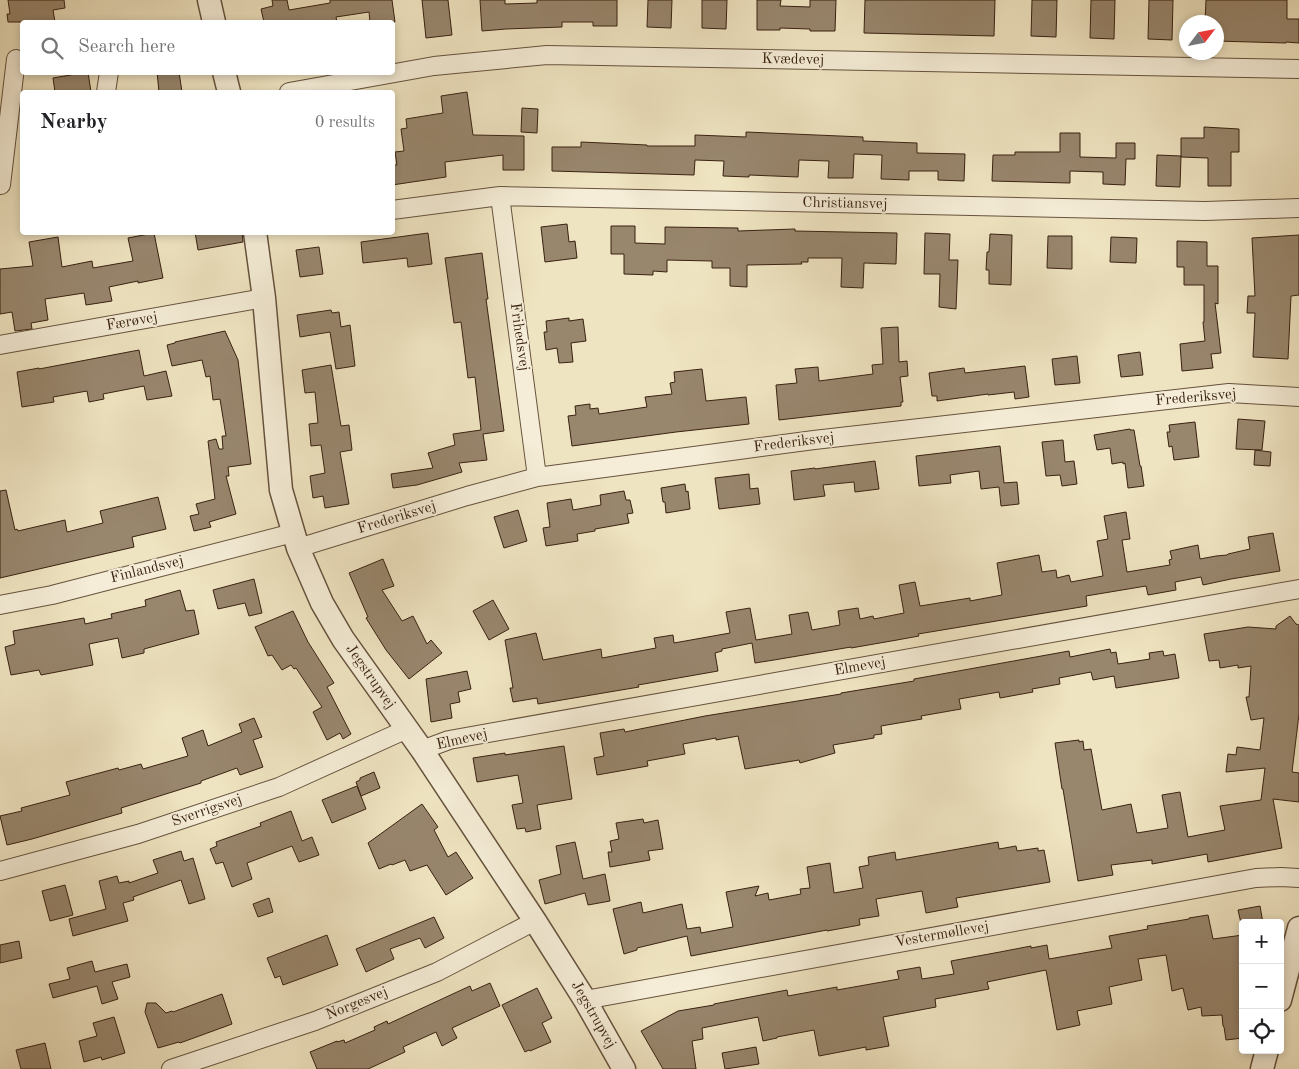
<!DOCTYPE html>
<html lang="en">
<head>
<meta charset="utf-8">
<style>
  :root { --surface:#fff; --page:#f2f2f2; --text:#202124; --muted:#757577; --line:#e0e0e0 }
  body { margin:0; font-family:"Old Standard TT",serif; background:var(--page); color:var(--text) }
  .controls { position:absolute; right:15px; bottom:15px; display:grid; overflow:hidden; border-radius:5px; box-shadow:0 2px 8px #0003 }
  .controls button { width:45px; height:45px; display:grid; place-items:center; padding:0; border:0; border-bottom:1px solid var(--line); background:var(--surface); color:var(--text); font:25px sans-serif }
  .compass { position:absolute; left:1179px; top:15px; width:45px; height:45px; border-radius:50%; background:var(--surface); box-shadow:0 2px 8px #0003; rotate:58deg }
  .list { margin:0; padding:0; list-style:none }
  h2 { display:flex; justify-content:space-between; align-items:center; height:65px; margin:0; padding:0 20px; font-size:21px }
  h2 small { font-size:16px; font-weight:400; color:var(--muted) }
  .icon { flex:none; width:28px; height:28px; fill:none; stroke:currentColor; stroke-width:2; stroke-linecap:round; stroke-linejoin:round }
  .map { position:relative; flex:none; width:1299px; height:1069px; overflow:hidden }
  .search { position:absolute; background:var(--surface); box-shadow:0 2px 8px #0003; left:20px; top:20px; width:375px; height:55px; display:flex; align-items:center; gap:12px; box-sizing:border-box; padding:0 18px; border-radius:5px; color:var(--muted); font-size:19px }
  .panel { position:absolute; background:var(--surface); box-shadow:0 2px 8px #0003; left:20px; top:90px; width:375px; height:145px; border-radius:5px }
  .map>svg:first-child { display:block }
  .building { fill:#98866d; stroke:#392111 }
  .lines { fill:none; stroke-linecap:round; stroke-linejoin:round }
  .minor-casing { stroke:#66523d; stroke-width:20 }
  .tertiary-casing { stroke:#66523d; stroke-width:25 }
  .minor { stroke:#f5edd7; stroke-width:18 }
  .tertiary { stroke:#f5edd7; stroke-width:22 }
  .labels { text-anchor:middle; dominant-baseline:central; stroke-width:4; stroke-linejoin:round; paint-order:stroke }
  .street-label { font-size:15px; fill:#392111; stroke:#f5edd7 }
</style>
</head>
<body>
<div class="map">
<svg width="1299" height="1069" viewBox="0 0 1299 1069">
  <rect width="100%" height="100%" fill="#efe4c1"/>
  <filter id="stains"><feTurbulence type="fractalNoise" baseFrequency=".004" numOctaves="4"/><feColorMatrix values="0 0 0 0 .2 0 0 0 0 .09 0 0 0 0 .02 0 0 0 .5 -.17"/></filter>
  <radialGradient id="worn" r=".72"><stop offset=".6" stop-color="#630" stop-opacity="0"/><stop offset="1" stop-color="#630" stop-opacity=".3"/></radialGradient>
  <path class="building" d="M8,0H64L65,8L53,10L55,22H8L7,14H10Z
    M272,0H287L289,10L330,3V0H392L395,22H370L369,12L336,17L337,22H264L261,9L273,6Z
    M422,0H448L452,35L426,38Z
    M480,0H505V4L537,3V0H617V26H593V22H562V27L506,29L482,31Z
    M648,0H672L671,28L647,27Z
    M702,0H727L726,29L702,28Z
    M757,0H781L780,6L810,7V0H836L835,31H810V29L780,28V30H757Z
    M865,0H995L994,36L864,33Z
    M1032,0H1057L1056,37L1031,36Z
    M1091,0H1115L1114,39L1090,38Z
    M1149,0H1173L1172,40L1148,39Z
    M1206,0H1287V19H1299V43L1286,42V43L1216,41V22H1205Z
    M88,72L91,92H55L53,78Z
    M157,72H179L182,92H159Z
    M467,92L473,135L524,136V170H503V155L445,162L446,177L392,185V165H397L395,152L404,151L401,129L407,128L406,119L443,113L441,96Z
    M522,108L538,109L537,133L521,132Z
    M1204,127L1239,129V152H1231V186H1208V158L1181,157V138H1204Z
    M746,132L863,137V141L917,143V153L965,154L964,181L938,180V171H909V180L881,179L882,155L854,154L853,178H828L829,161L799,160L798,177L749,175V177L723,176L724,161L695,160L694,175L552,171V147H581V142L647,145V146H695V135L746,137Z
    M1060,133H1080V157L1116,158V143H1135V159H1126L1125,185L1103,184V172L1070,171V183L992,181L993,155H1015V152H1060Z
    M1157,155L1181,156L1180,187L1156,186Z
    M567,224L569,242L575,241L577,258L545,262L541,227Z
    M611,226H635V243L665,244V227L738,228V231L795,229V231L897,233L896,264L864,263L863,288L841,287L842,258H808V262H801L802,264L747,265V287L730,286V268H712V261L667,260V272L653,271V275L624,274V254H611Z
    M195,232H242L243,242L198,250Z
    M154,233L163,278L138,283V281L109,287L112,301L86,305L84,293L45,299L48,320L31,323L32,329L15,331L12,312L0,314V269L33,266L29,242L58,237L62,267L92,261L93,268L133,261L128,238Z
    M428,233L432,264L408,267L407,258L363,263L361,242Z
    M925,233L950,234L949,260H958L956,309L939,307L940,274H924Z
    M990,234L1012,235L1011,285L989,284V270H986L987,252H989Z
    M1299,235V295L1291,296L1288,359L1253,357L1255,313H1247L1248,296H1255L1252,238Z
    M1048,236H1072V269L1047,268Z
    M1111,237L1137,238L1136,263L1110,262Z
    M1177,241L1207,242V266H1218V304L1215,303L1221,353L1211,354L1213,368L1182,371L1180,344L1205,341L1203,322H1204V285H1184V267H1177Z
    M319,247L323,274L300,277L296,250Z
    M482,253L488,299H486L504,431L483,434L487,460L459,463L462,472L417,485L393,488L391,474L433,468L428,453L455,445L453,434L481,430L475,377L468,378L461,322L454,323L445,258Z
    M331,310L332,313L339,312L341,327L350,325L355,366L336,369L330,332L300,337L297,315Z
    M569,318V321L583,319L586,341L571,343L573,362L559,363L557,348L546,350L544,332H547L546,321Z
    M898,327L899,362L907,361L908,376L900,377L903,402H901V406L779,420L776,385L797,383L795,369L818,367L819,381L873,374L872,365L883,364L881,328Z
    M225,331L238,360L251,464L228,467L229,476H226L236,514L209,522L211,527L194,531L190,516L199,514L196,504L215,499L208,441L216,439L219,449H223L222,436H226L220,399L213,400L210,376L206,377L202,360L172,366L167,345L175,343V342Z
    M139,350L144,376L166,371L172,396L147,400L144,386L103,394L104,399L89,402L87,391L53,397L54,402L22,407L17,372L39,368V369Z
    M1140,352L1143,375L1121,377L1118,355Z
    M1077,356L1080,383L1055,385L1052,359Z
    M331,365L341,426L349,425L352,450L340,452L349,504L325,508L323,496L313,498L310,476L325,473L321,445L311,446L309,424L318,423L315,392L305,393L302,370Z
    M1025,366L1029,397L1015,399L1014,392L988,395V394L937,401V396H932L929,373L964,368L965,373Z
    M702,369L706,401L746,397L749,424L676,432L572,446L568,416L576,415L575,406L590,404V409L598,408L599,414L647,407L645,397L672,394L670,383L675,382L674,372Z
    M1238,419L1265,421L1262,450L1236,449Z
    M1195,422L1199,457L1174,460L1172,446L1169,447L1167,432H1170L1169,425Z
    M1130,429V430H1134L1140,466H1141L1144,486L1128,488L1125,463L1123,464V462L1112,464L1110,448L1097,450L1094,435Z
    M1063,440L1065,462L1074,461L1077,484L1062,486L1060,475L1046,476L1042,442Z
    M1000,446L1004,483L1017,482L1019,504L1001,506L999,487L981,489L979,471L950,475L951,483L919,486L916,456Z
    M1255,450L1271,452L1270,466L1254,465Z
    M875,461L879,489L855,492L854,482L823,485L825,496L794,500L791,471L815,468V469Z
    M749,474L750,489L758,488L760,504L719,509L715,478Z
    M685,484L686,492L688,491L690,509L666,513L665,502H663L661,488Z
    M6,490L15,530L17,529L18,531L65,520L67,532L103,523L100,511L158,497L166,529L132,537L134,547L0,578V491Z
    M624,491L626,500H630L633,513L627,514L629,523L595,529V531L577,534L578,541L546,546L543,528L550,527L547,503L571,499L573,510L601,505L600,495Z
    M518,510L527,541L504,548L494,517Z
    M1126,512L1130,539L1122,540L1127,572L1170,565L1169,560L1172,559L1170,551L1198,545L1200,559L1216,556L1227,555L1228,554L1250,549L1248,537L1273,533L1280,571L1231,579L1203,585L1201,577L1175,582L1176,590L1148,595L1146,586L1086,596L1087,606L918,634L919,636L897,640L851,648V647L774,660L755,663L752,643L722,649V651L715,653L718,671L638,685L639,687L538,704L537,698L513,702L510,688H513L505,640L536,633L543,660L601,649L602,658L656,648L654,638L673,635L674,643L730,633L726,612L750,608L756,640L792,634L789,615L808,612L812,630L840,625L838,611L858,608L860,619L873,616L874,619L904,613L899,585L915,582L920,606L970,598V601L1002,595L997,563L1039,555L1042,572L1056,570L1057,578L1069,575L1071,582L1103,576L1097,541L1108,539L1104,516Z
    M383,559L394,586L382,590L402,621L413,616L427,644L431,640L442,653L409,679L386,650L366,618L368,617L349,573Z
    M254,579L262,613L249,616L245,603L218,609L213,590Z
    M180,590L186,611L194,610L199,634L144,649V653L122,658L118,638L89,644L93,665L41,675L39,670L11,675L5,647L15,644L13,631L84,618L85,624L112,618L111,614L146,606L145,600Z
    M493,600L509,629L489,640L473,611Z
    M293,611L308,642L334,683L327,687L351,734L343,739L340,733L327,740L313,712L322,707L296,668L294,669L291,665L282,670L272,655L268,656L255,627Z
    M1290,616L1296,624L1299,625V714L1292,772L1299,773V802L1273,799L1282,848L1208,862L1207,854L1152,864V860L1111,865L1113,875L1078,881L1063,789H1062L1055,743L1079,740V742L1083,741L1084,750L1091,749L1102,810L1131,804L1137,833L1168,828L1162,795L1180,792L1188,837L1225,830L1220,806L1261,800L1265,768L1226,772L1228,754L1236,755L1237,747L1260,750L1264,718L1251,720L1246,697H1249L1251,666L1238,668V665L1220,668L1219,660L1209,661L1204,634L1248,627L1276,629V626Z
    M1110,649L1111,653L1116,652L1118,664L1150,659L1149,653L1163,651L1164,656L1175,654L1179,678L1116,688L1114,676L1093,680L1091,672L1059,678L1060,684L1032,689L1033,692L1000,698L999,692L959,699L961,709L921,716L922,719L881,726L882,734L874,735V738L833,745L835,753L800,763L799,760L745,769L738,736L716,740V738L683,744L685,754L647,761L648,766L597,775L594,758L604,756L600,733L624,729L625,732L705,716L841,694V693L914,681V679L1069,651L1070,657Z
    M467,671L471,689L458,692L460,702L450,704L452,718L431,722L426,679Z
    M254,718L262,737L253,740L263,767L240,775L237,768L201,781V783L121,808L122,813L32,839L7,845L0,816L22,811L21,808L70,795L66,782L118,768L119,770L141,764L143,769L188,756L182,738L203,730L208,746L242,732L239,724Z
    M564,746L572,799L537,805L541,829L526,832L525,828L517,829L512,805L523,803L518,775L477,782L473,758L505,753V755Z
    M374,772L380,788L361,796L356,782L360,780V778Z
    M357,786L366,809L332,823L322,800Z
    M422,804L438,827L434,830L448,857L456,852L473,878L446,895L427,865L410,871L405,860L392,865L391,864L379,869L368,843Z
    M291,811L302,841L312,837L319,855L299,862L292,846L247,863L252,879L232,887L223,862L216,864L210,849L217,846L216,842L261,826L260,823Z
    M643,819L644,823L658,820L663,849L648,851L650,860L610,867L608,852H612L610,841L619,839L616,823Z
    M575,842L583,879L605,874L610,901L588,905L585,893L545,904L539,880L561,874L556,846Z
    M998,842L999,849L1016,846L1017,851L1038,848V851L1044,850L1050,882L956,898L958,907L926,913L922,891L876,899L879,916L859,919L860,925L827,931V930L691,956L687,936L637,948V950L624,954L613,909L641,902L643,913L682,904L687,929L700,927L701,933L733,927L726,892L759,886L755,896L768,893L769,900L801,894L800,889L810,888L807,867L830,863L834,893L863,888L859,867L869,865L868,857L895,852L896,860Z
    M181,851L184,861L193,858L205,899L189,904L181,880L133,897L134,900L123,903L128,921L73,936L69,919L106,909L99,881L117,876L119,883L129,881V883L158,873L153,860Z
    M65,885L73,915L50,921L42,891Z
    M269,898L273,912L258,917L253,904Z
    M1260,906L1263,923H1241L1238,910Z
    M1208,915L1213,939L1243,935V1038L1226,1040L1224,1027L1223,1026L1222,1015L1202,1016L1201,1007L1188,1010L1183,988L1172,991L1166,955L1138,959L1142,980L1109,987L1112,1004L1077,1011L1080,1025L1057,1030L1046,970L987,982L989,989L935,999L936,1007L883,1017L889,1046L866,1050V1047L819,1056L814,1030L777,1037V1038L763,1041L758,1017L702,1028L703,1039L692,1041L696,1069H663L641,1031L678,1011L714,1005V1004L787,990L788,996L837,987V990L899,979L897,971L920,967L922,979L954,974L951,961L1000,952L1031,946V948L1047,945L1049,959L1112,948L1109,936L1148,929L1147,926L1189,919V918Z
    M434,917L444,938L425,948L420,938L390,949L394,959L366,972L356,949Z
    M327,935L338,965L283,985L280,976L275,978L267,958Z
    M19,941L22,958L0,963V945Z
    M92,961L95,972L127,964L130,977L112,982L118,999L102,1004L97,986L53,998L49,984L70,979L67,968Z
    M490,983L500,1006L452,1028L457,1038L442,1046L436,1032L403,1047L405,1052L368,1069H317L310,1052L337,1041V1042L344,1040L345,1043L375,1030L374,1027L387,1021L388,1024L470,986L472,991Z
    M537,988L552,1018L542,1023L551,1042L530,1051L529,1050L525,1052L502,1005Z
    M222,994L232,1024L180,1043L179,1042L158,1048L145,1012L147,1003H156L166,1013L172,1011L173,1012Z
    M114,1017L125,1053L102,1060L101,1057L84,1062L79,1041L97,1036L93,1023Z
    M45,1043L51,1069H21L16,1050Z
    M756,1047L759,1064L725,1069L722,1053Z"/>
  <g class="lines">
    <g class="minor-casing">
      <path id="minor" d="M106,92L109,72
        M289,92L434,66L547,55L1299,69
        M1,185L16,59
        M500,196L537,477
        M392,210L500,196L1205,211L1299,208
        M0,345L264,298
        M298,548L467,496L537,477L814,440L1229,393L1299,397
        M0,605L52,595L293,533
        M422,750L449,740L1299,589
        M0,871L138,834L279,787L407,729
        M585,1000L1256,878L1281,877L1299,878
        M171,1069L315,1021L437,972L535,921"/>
    </g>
    <g class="tertiary-casing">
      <path id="tertiary" d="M209,0L214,22
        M224,72L229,92
        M255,232L264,298L281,490L298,548L322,603L343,639L422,750L535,921L585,1000L624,1069
        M1280,1000L1299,928
        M1262,1069L1267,1050"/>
    </g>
    <use href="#minor" class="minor"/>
    <use href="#tertiary" class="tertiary"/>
  </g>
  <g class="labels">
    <g class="street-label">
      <text transform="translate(793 60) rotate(1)">Kvædevej</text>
      <text transform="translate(845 204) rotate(1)">Christiansvej</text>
      <text transform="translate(132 322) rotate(-10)">Færøvej</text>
      <text transform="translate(519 337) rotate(82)">Frihedsvej</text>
      <text transform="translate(1196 398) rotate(-5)">Frederiksvej</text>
      <text transform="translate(794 443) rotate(-7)">Frederiksvej</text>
      <text transform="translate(397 518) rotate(-17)">Frederiksvej</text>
      <text transform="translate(147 570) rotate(-14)">Finlandsvej</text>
      <text transform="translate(860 667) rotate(-10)">Elmevej</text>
      <text transform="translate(370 677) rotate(55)">Jegstrupvej</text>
      <text transform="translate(462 740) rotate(-13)">Elmevej</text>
      <text transform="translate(207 811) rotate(-19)">Sverrigsvej</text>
      <text transform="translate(942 935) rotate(-10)">Vestermøllevej</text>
      <text transform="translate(357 1004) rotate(-22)">Norgesvej</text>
      <text transform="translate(593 1015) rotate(60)">Jegstrupvej</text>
    </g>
  </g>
  <rect width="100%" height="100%" filter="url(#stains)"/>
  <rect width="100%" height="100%" fill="url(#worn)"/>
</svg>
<div class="controls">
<button>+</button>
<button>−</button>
<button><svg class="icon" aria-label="locate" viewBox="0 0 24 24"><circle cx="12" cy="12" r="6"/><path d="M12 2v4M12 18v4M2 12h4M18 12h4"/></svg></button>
</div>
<svg class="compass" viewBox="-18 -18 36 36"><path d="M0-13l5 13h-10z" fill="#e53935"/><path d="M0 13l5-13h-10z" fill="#757577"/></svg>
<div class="search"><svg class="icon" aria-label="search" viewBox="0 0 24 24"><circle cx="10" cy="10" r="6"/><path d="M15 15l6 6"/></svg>Search here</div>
<section class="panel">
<h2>Nearby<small>0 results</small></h2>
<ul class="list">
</ul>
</section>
</div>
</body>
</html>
